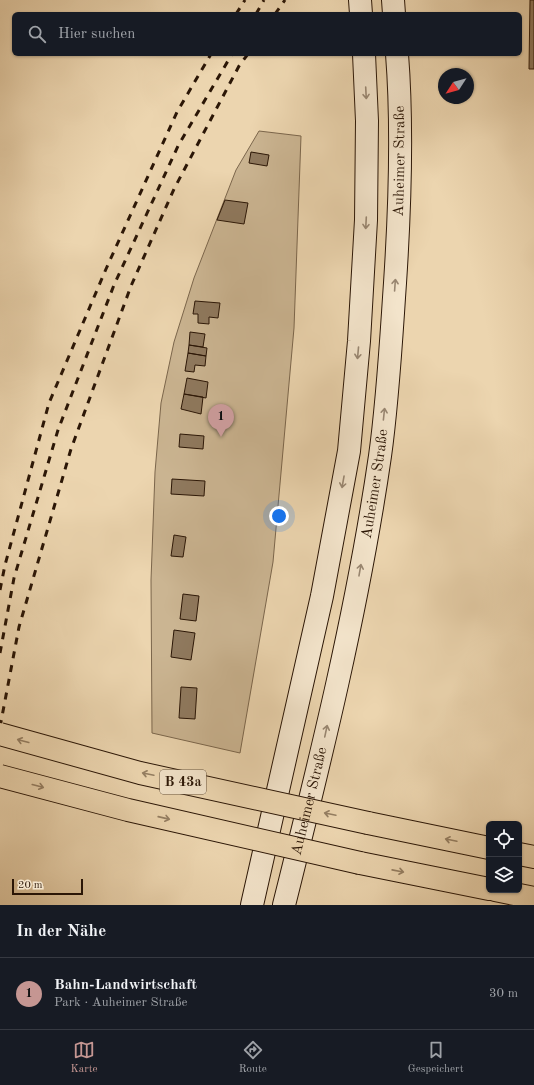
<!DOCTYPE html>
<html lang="de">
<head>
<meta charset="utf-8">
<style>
  :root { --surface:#171b24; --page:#242831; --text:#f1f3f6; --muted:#9ea1a6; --line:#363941; --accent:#c59692 }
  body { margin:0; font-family:"Old Standard TT",serif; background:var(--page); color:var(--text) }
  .controls { position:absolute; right:12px; bottom:12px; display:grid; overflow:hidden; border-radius:6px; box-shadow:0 1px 3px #0004 }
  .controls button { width:36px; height:36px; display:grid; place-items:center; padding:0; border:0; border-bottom:1px solid var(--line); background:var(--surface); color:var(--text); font:20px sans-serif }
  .compass { position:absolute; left:438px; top:68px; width:36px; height:36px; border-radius:50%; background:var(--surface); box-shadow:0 1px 3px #0004; rotate:234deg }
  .scale { position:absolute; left:12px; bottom:10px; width:71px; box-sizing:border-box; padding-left:4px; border:2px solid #2b1606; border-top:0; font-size:11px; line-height:14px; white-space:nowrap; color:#2b1606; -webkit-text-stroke:3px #f3e4cb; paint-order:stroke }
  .you { position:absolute; left:279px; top:516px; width:14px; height:14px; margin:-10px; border:3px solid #fff; border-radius:50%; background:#1a73e8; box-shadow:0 0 0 6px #1a73e833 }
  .badge { display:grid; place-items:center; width:26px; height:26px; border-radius:50%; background:var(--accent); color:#111; font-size:13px; font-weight:700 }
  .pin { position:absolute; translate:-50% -33px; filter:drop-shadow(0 1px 2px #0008) }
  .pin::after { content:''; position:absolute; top:21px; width:14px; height:12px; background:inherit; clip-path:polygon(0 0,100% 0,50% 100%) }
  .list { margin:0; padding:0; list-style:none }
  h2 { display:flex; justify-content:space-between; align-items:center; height:52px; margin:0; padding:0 16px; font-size:17px }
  h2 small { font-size:13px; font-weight:400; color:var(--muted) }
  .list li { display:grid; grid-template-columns:26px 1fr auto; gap:12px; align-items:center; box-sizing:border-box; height:72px; padding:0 16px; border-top:1px solid var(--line) }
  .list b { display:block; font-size:15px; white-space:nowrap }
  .list p { margin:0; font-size:13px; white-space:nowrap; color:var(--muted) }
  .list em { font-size:13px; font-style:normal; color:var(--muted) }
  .icon { flex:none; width:22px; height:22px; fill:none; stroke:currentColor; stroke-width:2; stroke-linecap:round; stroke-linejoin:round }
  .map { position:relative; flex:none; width:534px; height:905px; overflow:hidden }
  .search { position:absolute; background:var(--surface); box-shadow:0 1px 3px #0004; left:12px; right:12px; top:12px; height:44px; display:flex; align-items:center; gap:10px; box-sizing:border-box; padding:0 14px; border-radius:6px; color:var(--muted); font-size:15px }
  .sheet { height:124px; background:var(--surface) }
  nav { display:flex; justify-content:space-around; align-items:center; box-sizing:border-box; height:56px; border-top:1px solid var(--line); background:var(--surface); font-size:11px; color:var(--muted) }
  nav a { display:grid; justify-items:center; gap:2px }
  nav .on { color:var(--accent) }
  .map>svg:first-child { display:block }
  .green { fill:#cbb592; stroke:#7b664c }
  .building { fill:#8f795e; stroke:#2b1606 }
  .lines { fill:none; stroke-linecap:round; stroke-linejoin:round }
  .secondary-casing { stroke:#2b1606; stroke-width:24 }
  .trunk-casing { stroke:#2b1606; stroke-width:24 }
  .secondary { stroke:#f3e4cb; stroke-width:22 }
  .trunk { stroke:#ecd5af; stroke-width:22 }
  .rail { stroke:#2b1606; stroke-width:3; stroke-dasharray:7 7; stroke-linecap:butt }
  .trunk-bridge-casing { stroke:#2b1606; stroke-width:24; stroke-linecap:butt }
  .trunk-bridge { stroke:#ecd5af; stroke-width:22 }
  .oneway { stroke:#998772 }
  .oneway2 { stroke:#957f63 }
  .labels { text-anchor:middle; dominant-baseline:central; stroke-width:3; stroke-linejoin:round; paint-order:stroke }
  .shield { fill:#f3e4cb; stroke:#675441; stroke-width:1 }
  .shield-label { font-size:14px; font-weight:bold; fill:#2b1606 }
  .street-label { font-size:15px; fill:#2b1606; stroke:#f3e4cb }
</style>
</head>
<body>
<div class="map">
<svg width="534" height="905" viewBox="0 0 534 905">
  <rect width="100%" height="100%" fill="#ecd5af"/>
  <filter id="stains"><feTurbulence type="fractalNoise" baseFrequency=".005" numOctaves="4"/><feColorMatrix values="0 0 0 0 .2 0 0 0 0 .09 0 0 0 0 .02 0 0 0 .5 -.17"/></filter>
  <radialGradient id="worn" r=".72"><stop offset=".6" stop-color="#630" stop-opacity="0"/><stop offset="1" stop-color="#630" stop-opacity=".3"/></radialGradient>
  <path class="green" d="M259,131L301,136L294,328L273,562L240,753L152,733L151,580L155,472L161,403L174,342L194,278L236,170Z"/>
  <path class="building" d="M530,0H534V69H529Z
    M251,152L269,155L267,166L249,163Z
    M225,200L248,203L244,224L217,220Z
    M195,301L220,303L218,318L209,317V324L198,323V314H193Z
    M190,332L205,334L203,347L189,345Z
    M189,345L207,348L206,356L188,353Z
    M188,353L206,356L205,366L195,365L194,372L185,371Z
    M187,378L208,382L206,398L184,394Z
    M184,394L203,397L201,414L181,409Z
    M180,434L204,436L203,449L179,447Z
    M172,479L205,481L204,496L171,494Z
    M174,535L186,537L183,557L171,556Z
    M183,594L199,596L196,621L180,619Z
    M174,630L195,633L191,660L171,657Z
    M181,687L197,688L195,719L179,718Z"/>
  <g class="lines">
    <g class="secondary-casing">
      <g id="secondary">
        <path d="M360,0L361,14"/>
        <path d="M393,0L394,14"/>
        <path d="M252,905L322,596L349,451L359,341L366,220L367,121L364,54"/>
        <path id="s1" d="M284,905C321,757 358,608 380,456C388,399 391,341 395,283C400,207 403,130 397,54"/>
      </g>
    </g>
    <g class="trunk-casing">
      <path id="trunk" d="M368,823L489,848
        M519,854L534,857
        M360,863L489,889
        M495,890L534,898"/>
    </g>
    <use href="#secondary" class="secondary"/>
    <use href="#trunk" class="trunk"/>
    <path class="rail" d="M236,14L245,0
      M256,14L264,0
      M275,14L285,0
      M0,590L5,565L49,403L106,269L177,112L211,54
      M0,653L14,578L58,430L114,285L178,146L232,54
      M0,727L19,627L71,449L131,286L174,189L239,66L248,54"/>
    <g class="trunk-bridge-casing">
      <path id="trunk-bridge" d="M0,734L140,773L368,823
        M0,776L128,810L360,863"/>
    </g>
    <use href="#trunk-bridge" class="trunk-bridge"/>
  </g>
  <defs><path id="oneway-shaft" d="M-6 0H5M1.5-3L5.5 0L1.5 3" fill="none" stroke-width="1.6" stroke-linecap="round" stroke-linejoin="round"/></defs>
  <g class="oneway">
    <use href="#oneway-shaft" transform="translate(366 93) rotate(87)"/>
    <use href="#oneway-shaft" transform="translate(366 223) rotate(93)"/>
    <use href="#oneway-shaft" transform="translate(395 285) rotate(-86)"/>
    <use href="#oneway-shaft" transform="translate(358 353) rotate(95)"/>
    <use href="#oneway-shaft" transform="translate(384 414) rotate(-84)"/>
    <use href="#oneway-shaft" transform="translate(343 482) rotate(100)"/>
    <use href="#oneway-shaft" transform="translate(360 570) rotate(-80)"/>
    <use href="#oneway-shaft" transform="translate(326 731) rotate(-78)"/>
  </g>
  <g class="oneway2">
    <use href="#oneway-shaft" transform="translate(23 741) rotate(-165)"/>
    <use href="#oneway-shaft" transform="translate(148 774) rotate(-168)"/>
    <use href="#oneway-shaft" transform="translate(38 786) rotate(15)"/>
    <use href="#oneway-shaft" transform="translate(330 814) rotate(-168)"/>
    <use href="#oneway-shaft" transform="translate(164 818) rotate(13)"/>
    <use href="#oneway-shaft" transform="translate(451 840) rotate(-168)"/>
    <use href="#oneway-shaft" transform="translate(398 871) rotate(11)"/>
  </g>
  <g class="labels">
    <rect class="shield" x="160" y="770" width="46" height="24" rx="3"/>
    <g class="shield-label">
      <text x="183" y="782">B 43a</text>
    </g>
    <g class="street-label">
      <text stroke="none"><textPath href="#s1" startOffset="755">Auheimer Straße</textPath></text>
      <text stroke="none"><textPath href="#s1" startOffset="431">Auheimer Straße</textPath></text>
      <text stroke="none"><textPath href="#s1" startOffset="107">Auheimer Straße</textPath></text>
    </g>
  </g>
  <rect width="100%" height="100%" filter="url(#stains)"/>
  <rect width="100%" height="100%" fill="url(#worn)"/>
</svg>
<div class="controls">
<button><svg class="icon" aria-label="locate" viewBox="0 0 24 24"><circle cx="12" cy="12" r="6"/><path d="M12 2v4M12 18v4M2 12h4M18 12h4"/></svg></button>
<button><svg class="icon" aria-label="layers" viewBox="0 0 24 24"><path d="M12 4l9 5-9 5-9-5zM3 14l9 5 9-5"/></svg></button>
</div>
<svg class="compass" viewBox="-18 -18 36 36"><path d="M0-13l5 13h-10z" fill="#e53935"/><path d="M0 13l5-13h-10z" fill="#9ea1a6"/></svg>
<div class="scale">20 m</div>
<div class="you"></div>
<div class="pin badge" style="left:221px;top:437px">1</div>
<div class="search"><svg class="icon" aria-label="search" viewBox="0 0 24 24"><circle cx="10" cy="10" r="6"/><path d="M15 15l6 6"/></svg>Hier suchen</div>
</div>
<section class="sheet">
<h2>In der Nähe<small></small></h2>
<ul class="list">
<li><span class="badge">1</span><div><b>Bahn-Landwirtschaft</b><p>Park · Auheimer Straße</p></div><em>30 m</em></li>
</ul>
</section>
<nav>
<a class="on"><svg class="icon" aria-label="map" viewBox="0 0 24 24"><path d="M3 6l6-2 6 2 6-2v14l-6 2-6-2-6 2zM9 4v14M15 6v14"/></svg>Karte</a>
<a><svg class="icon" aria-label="directions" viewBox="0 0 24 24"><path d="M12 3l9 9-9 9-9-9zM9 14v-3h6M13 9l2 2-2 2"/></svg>Route</a>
<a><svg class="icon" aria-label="saved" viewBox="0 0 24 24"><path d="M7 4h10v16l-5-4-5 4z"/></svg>Gespeichert</a>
</nav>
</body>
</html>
